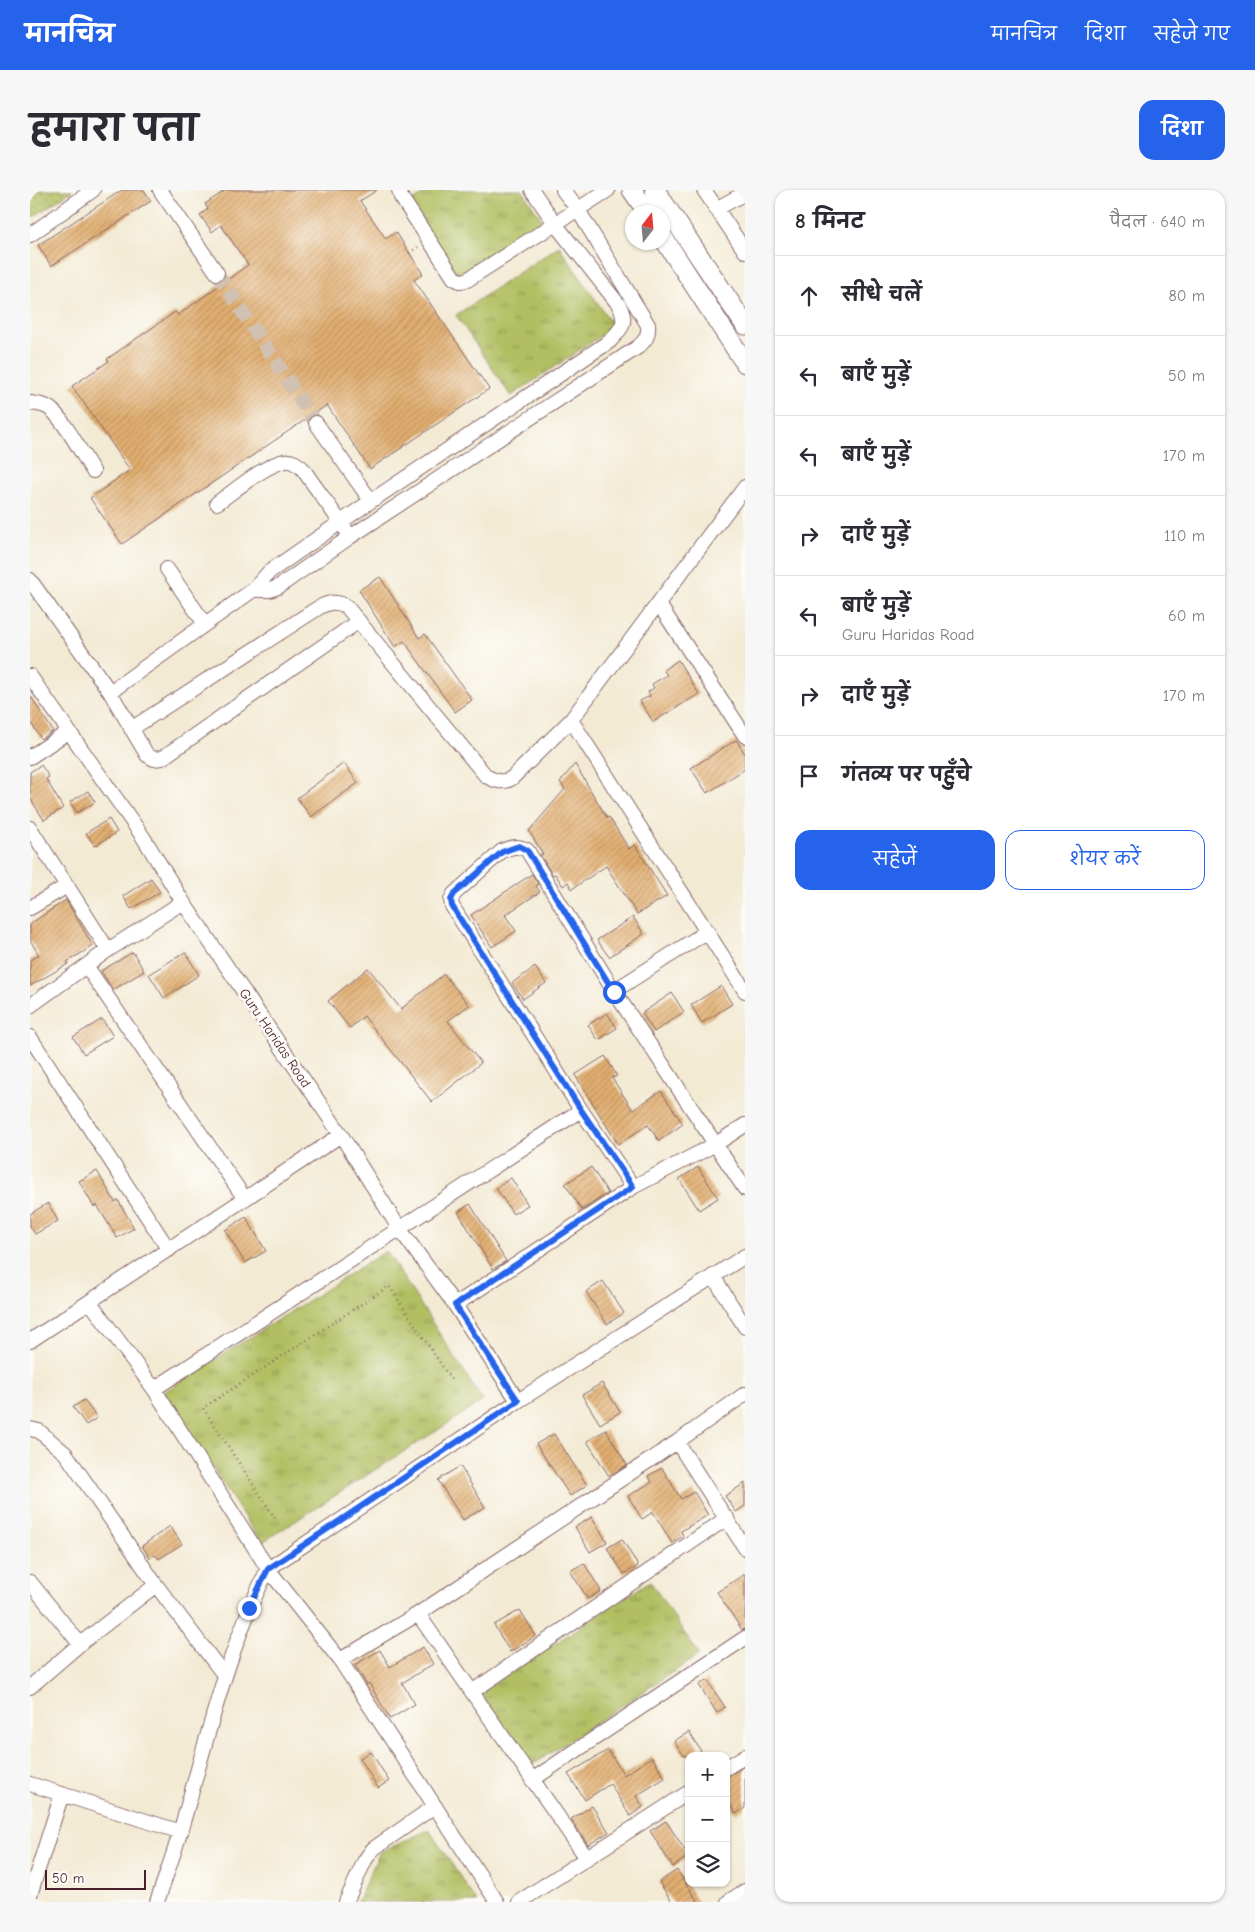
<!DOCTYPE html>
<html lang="hi">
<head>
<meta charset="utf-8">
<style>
  :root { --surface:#fff; --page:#f7f7f7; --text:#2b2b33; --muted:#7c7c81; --line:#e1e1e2; --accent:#2563eb }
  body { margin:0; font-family:"Comic Neue","Playpen Sans Deva",sans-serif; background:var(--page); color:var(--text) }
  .controls { position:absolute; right:15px; bottom:15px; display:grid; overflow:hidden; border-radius:10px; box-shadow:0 1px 4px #0004 }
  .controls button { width:45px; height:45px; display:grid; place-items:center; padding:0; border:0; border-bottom:1px solid var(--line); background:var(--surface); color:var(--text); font:25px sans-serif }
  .compass { position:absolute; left:595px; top:15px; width:45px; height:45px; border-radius:50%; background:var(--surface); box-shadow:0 1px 4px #0004; rotate:16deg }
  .scale { position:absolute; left:15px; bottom:12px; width:101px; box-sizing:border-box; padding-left:5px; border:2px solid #4a1f2b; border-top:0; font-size:14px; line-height:18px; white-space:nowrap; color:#4a1f2b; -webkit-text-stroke:4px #fdfcf7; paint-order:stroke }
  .stop { position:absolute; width:15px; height:15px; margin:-11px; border:4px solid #2563eb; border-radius:50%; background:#fff }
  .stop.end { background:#2563eb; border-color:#fff; box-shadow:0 1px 5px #0008 }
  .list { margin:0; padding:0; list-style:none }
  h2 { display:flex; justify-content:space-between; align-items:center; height:65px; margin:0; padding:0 20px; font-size:21px }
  h2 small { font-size:16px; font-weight:400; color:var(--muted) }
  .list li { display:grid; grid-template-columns:32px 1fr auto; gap:15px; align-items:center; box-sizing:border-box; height:80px; padding:0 20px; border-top:1px solid var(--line) }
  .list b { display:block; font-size:19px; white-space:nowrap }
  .list p { margin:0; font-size:16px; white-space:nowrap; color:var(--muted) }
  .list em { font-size:16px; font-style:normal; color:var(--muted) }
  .actions { display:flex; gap:10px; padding:15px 20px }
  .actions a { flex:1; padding:11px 0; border:1px solid var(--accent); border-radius:15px; text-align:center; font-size:18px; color:var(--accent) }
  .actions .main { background:var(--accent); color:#fff }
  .icon { flex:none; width:28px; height:28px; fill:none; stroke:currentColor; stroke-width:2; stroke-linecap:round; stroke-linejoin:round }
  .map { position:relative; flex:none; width:715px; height:1712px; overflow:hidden; border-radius:15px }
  header { display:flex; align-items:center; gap:30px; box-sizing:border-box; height:70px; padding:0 25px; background:var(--accent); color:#fff }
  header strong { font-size:24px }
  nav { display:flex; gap:28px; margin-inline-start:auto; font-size:18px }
  .intro { display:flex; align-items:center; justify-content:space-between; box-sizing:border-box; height:120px; padding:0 30px }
  h1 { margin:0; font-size:35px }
  .button { padding:12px 22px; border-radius:15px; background:var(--accent); color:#fff; font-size:18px; font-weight:700 }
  main { display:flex; gap:30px; padding:0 30px }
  aside { flex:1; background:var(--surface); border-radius:15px; box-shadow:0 1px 4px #0004 }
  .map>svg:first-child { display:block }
  .grass { fill:url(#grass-dots); stroke:#7e6f46 }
  .park { fill:url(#park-tufts); stroke:#7e6f46 }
  .building { fill:url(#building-hatch) }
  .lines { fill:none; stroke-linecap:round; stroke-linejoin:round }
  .minor-tunnel { stroke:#d1c1b2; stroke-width:14; stroke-dasharray:14 7; stroke-linecap:butt }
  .minor-casing { stroke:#856666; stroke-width:16 }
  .major-casing { stroke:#856666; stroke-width:21 }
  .path { stroke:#856666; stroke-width:2.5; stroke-dasharray:1 4; stroke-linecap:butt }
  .minor { stroke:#fff; stroke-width:14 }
  .major { stroke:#fff; stroke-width:19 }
  .route { stroke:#2563eb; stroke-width:6 }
  .labels { text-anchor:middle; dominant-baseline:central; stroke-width:5; stroke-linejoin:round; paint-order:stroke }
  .street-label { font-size:14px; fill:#4a1f2b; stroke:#fdfcf7 }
</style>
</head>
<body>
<header>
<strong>मानचित्र</strong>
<nav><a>मानचित्र</a><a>दिशा</a><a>सहेजे गए</a></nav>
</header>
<div class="intro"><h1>हमारा पता</h1><a class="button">दिशा</a></div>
<main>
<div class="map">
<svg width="715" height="1712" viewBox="0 0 715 1712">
  <defs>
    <pattern id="grass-dots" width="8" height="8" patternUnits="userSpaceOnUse" patternTransform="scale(1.25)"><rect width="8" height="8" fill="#b1bf62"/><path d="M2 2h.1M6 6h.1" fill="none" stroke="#929b51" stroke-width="1.8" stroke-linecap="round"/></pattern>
    <pattern id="park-tufts" width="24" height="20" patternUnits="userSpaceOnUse" patternTransform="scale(1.25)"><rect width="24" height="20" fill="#b1bf62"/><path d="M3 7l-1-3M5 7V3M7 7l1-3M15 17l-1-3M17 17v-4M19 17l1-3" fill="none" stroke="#929b51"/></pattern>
    <pattern id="building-hatch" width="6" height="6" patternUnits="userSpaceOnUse" patternTransform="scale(1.25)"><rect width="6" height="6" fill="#e2af71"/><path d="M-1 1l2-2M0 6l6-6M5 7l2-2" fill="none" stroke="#b98e5d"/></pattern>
  </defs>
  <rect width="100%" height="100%" fill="#fdfcf7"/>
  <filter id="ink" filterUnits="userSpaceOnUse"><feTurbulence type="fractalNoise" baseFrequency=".02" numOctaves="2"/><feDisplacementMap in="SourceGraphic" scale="10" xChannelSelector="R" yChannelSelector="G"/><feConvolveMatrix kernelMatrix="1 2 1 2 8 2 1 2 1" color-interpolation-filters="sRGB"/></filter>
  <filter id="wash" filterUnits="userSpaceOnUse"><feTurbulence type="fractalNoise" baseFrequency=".0096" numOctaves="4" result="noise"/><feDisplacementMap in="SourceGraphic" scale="20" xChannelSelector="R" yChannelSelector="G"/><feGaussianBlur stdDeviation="1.12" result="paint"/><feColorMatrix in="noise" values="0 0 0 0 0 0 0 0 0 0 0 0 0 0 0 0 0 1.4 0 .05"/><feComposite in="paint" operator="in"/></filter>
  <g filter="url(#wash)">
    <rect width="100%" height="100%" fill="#f3ead4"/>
    <path class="grass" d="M0,0H43L0,29Z"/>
    <path class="park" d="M400,0H492L512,30L428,85L380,13Z
      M529,56L584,137L481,206L426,125Z
      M356,1061L453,1211L231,1353L134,1202Z
      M620,1391L669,1465L499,1577L450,1503Z
      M399,1640L447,1712H327L350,1662Z"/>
    <g id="blocks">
      <path class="building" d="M92,0H114L121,11L21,76L8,55Z
        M196,0H347L330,11L356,49L366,42L393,84L384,90L459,199L340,279L297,215L92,354L60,308L100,280L42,196L79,171L77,169L145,122L148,125L218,75L191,35L182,42L170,25L178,19L175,14Z
        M350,387L389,448L395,444L442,510L425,522L374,451L365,457L329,400Z
        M648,470L669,504L623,532L610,511L620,506L618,502L624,498L622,494L637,485L633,480Z
        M0,505L23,541L11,549L0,531Z
        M706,550L715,564V579L677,603L661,578Z
        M314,573L328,593L281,627L267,608Z
        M545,574L577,628L579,627L599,659L605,655L637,706L607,724L576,676L542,699L538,692L533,696L525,684L523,685L510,665L513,664L499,641L535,599L530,592Z
        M11,575L19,587L16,589L33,618L14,630L0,608V582Z
        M58,601L65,612L47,623L40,612Z
        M79,629L87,642L65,656L56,643Z
        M502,684L508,694L506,696L510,702L475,725L486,741L462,757L441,725Z
        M121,688L130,702L101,719L93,706Z
        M36,710L63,756L37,772L38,774L0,796V770L9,765L0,750V734Z
        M603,727L614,744L579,767L567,750Z
        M103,762L114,781L83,800L71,781Z
        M155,762L169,785L134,808L119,784Z
        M505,777L516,793L493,809L482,793Z
        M338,778L371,819L414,784L439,815L418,831L451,873L402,912L334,826L320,838L298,811Z
        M691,796L702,814L672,833L661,815Z
        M642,803L654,822L624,842L612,823Z
        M577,823L587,838L568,850L558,835Z
        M72,829L83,846L54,864L43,847Z
        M575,866L587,886L582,888L603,920L631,901L653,934L629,951L618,935L588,954L545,885Z
        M561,977L578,1003L552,1020L535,994Z
        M668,977L688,1008L669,1020L649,989Z
        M67,981L85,1012L88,1010L104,1038L87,1048L67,1015L64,1017L49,991Z
        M481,988L498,1015L483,1024L466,998Z
        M18,1013L28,1031L5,1044L0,1036V1024Z
        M440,1014L476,1071L463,1079L428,1022Z
        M216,1027L236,1061L215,1073L195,1040Z
        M573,1091L594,1123L577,1134L556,1102Z
        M572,1193L590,1222L570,1234L552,1205Z
        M54,1210L67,1228L56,1235L43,1217Z
        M576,1240L597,1275L579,1286L557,1251Z
        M524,1244L557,1295L540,1306L506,1254Z
        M430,1276L455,1317L433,1330L408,1290Z
        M632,1278L651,1309L664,1302L678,1325L651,1341L653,1346L642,1353L623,1322L612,1329L598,1306L622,1292L618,1286Z
        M715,1293V1316L706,1322L695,1306Z
        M562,1327L577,1352L560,1362L545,1337Z
        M140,1336L152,1354L129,1369L125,1365L120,1368L112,1356Z
        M592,1349L608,1376L594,1384L577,1358Z
        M554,1373L571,1401L558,1409L540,1381Z
        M715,1384V1439L712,1440L687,1402Z
        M490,1420L506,1446L480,1462L464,1435Z
        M393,1457L403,1474L372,1493L385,1514L360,1529L339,1493L337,1495L325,1475L350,1460L360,1477Z
        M677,1490L695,1517L687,1523L669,1495Z
        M659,1542L674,1566H654L644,1551Z
        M578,1560L594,1585L622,1567L635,1588L606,1606L613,1617L600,1626L580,1594L555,1610L538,1584Z
        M341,1562L359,1591L348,1598L330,1568Z
        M715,1576V1618L706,1624L696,1608V1587Z
        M562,1616L579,1642L558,1655L541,1629Z
        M636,1631L659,1666L643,1677L620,1641Z
        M647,1680L668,1712H642L629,1692Z"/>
    </g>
  </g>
  <g filter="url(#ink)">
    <use href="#blocks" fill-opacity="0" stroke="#856666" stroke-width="1"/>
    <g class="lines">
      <path class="minor-tunnel" d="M187,83L286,233"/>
      <g class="minor-casing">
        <path id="minor" d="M130,0L187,83
          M369,0L371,7L424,88L430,91L437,90L578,0
          M674,0L715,61
          M686,19L715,3
          M0,45L63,0
          M0,213C7,214 13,214 19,218C33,227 53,266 63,281
          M286,233L341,311
          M187,313C203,302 236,274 255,271C262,270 267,274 272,278L316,340
          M137,379L175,434
          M0,390L80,502L117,565L124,569L132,568L329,431
          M223,400H240L248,397L320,347L608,157C616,150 619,145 618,135L548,20L533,0
          M628,413L715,546
          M0,486L113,647L153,712L311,945L369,1038L425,1115L488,1211
          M80,502L223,400L239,382L341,311L580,151C592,138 598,133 589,115L526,35L502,0
          M541,530L715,801
          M101,539L288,418C299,412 305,411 316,416L456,586C465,591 473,594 482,588L541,530L715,297
          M0,567L38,542
          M0,638L78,760
          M0,718L37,696
          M57,777L215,1009
          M584,801L678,741
          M0,816L78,760L153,712
          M0,847L139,1060
          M603,997L551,920L422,716L421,710L424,704L472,661C482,657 487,655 497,660L584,801L715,999
          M683,1086L715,1137
          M60,1112L124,1199L238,1379L310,1470L467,1712
          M425,1115L603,997L686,954L715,935
          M0,1151L311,945
          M124,1199L551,920
          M0,1239L9,1241L36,1264L126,1395L194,1485
          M647,1252L715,1358
          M0,1392L50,1454
          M388,1424L556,1667
          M310,1470L388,1424L647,1252L715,1204
          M0,1497L50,1454L126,1395
          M443,1501L697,1328
          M696,1578L715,1566
          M502,1590L715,1448
          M0,1594L151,1642
          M0,1705L32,1604
          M127,1712C135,1688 144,1664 151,1639C177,1551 196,1462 238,1379L488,1211L715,1066
          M316,1712L335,1670L343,1659L405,1616
          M489,1712L659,1602
          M698,1712L715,1701"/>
      </g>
      <g class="major-casing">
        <path id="major" d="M602,0L617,22
          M625,0L715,135
          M632,46L715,173"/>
      </g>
      <path class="path" d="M379,63L388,57
        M245,1328L173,1218L359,1096L422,1191"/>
      <use href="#minor" class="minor"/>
      <use href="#major" class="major"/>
    </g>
  </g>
  <g class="lines" filter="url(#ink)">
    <path class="route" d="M219,1418L238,1379L488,1211L425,1115L603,997L551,920L422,716L421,710L424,704L472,662L489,656L497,660L584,802"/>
  </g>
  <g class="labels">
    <g class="street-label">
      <text transform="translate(245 848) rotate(56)">Guru Haridas Road</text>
    </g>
  </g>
</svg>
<div class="controls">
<button>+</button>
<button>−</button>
<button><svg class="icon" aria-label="layers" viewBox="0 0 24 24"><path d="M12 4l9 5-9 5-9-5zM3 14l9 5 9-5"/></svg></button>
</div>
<svg class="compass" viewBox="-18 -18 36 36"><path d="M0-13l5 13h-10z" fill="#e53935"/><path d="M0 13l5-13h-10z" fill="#7c7c81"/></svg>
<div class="scale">50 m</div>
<div class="stop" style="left:584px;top:802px"></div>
<div class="stop end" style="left:219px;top:1418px"></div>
</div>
<aside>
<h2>8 मिनट<small>पैदल · 640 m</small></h2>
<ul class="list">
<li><svg class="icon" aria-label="ahead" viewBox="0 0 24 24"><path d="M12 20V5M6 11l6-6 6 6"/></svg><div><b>सीधे चलें</b></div><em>80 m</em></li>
<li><svg class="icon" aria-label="left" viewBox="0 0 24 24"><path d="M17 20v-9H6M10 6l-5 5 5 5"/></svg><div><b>बाएँ मुड़ें</b></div><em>50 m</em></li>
<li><svg class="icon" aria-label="left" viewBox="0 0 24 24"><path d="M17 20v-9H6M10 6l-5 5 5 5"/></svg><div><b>बाएँ मुड़ें</b></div><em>170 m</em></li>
<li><svg class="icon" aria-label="right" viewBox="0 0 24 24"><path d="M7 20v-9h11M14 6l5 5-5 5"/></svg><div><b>दाएँ मुड़ें</b></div><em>110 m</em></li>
<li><svg class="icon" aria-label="left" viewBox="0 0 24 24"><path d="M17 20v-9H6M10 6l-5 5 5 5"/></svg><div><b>बाएँ मुड़ें</b><p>Guru Haridas Road</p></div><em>60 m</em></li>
<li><svg class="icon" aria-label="right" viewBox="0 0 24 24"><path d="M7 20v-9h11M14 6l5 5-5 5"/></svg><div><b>दाएँ मुड़ें</b></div><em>170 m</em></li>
<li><svg class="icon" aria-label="arrive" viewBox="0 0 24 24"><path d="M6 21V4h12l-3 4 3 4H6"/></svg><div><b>गंतव्य पर पहुँचे</b></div></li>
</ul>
<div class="actions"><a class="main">सहेजें</a><a>शेयर करें</a></div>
</aside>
</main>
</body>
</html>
